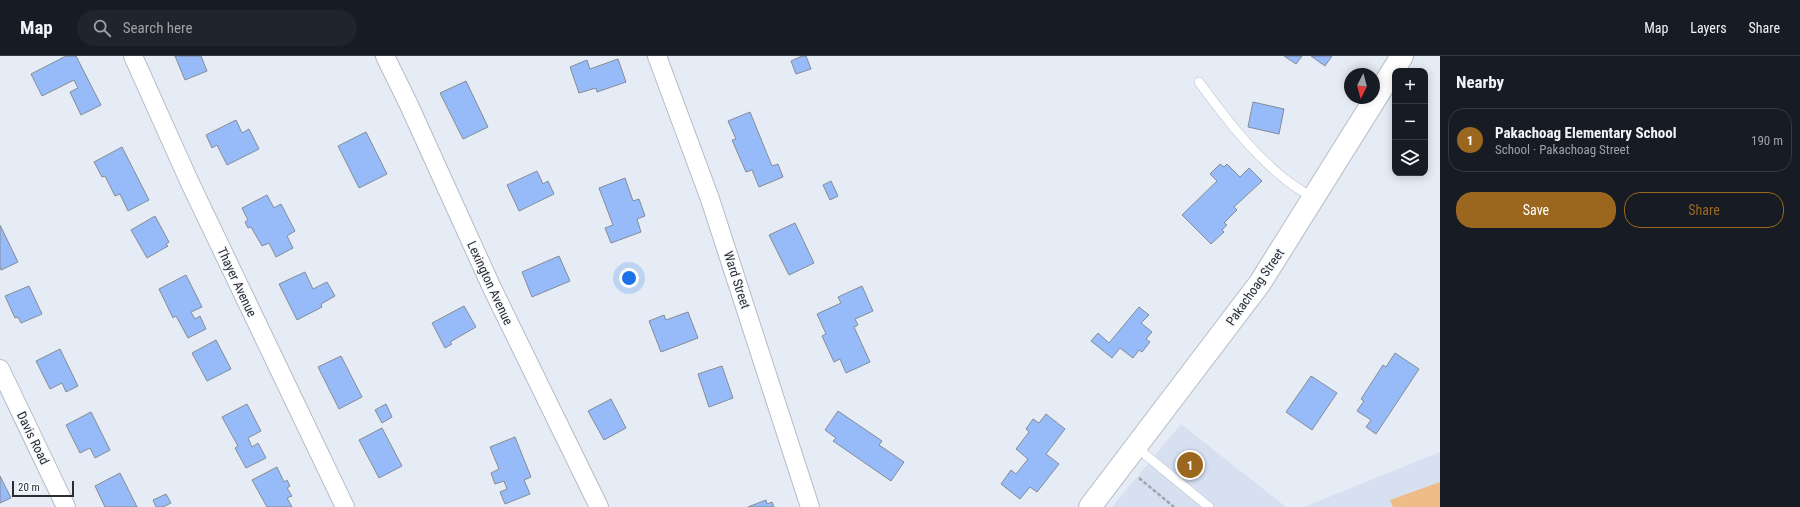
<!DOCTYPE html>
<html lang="en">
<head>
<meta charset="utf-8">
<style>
  :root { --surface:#171b24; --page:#20242c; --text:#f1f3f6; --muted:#9ea1a6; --line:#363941; --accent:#9b661e }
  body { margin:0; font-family:"Roboto Condensed",sans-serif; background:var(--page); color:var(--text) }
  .controls { position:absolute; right:12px; top:12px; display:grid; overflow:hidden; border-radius:8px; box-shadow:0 2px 10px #0003 }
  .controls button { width:36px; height:36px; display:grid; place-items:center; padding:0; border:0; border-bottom:1px solid var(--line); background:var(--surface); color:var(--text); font:20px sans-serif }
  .compass { position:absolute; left:1344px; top:12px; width:36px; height:36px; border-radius:50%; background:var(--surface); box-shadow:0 2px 10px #0003; rotate:186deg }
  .scale { position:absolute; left:12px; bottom:10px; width:62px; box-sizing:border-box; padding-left:4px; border:2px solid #2b2d31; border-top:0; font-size:11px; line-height:14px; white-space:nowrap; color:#2b2d31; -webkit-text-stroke:3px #f6f9fd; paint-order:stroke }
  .you { position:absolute; left:629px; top:222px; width:14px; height:14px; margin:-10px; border:3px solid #fff; border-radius:50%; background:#1a73e8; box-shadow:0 0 0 6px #1a73e833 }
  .badge { display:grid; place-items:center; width:26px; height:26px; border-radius:50%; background:var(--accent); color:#fff; font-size:13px; font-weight:700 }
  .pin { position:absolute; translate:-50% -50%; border:2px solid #fff; box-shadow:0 1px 4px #0006 }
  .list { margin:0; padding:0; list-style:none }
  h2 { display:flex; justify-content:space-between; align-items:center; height:52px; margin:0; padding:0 16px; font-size:17px }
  h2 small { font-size:13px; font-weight:400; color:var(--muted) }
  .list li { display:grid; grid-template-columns:26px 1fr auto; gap:12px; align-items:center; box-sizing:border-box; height:64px; margin:0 8px 8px; padding:0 8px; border:1px solid var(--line); border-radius:16px }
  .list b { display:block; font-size:15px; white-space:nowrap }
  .list p { margin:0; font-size:13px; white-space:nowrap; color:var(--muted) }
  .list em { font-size:13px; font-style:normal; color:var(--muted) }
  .actions { display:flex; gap:8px; padding:12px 16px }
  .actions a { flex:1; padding:9px 0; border:1px solid var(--accent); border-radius:16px; text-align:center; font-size:14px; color:var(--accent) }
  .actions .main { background:var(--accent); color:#fff }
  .icon { flex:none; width:22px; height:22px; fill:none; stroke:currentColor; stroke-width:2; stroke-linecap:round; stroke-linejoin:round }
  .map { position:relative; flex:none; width:1440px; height:451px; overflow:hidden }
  header { display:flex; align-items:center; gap:24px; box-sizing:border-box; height:56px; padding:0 20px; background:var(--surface); border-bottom:1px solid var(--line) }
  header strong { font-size:19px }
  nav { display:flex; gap:22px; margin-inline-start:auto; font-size:14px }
  .search { width:280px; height:36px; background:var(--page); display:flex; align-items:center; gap:10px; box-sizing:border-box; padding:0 14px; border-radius:22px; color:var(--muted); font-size:15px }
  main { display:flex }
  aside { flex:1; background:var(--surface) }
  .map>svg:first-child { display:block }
  .built { fill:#d6e0f1 }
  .green { fill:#eebc86 }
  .building { fill:#96bbf8; stroke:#868c95 }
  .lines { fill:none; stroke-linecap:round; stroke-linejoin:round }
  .lane-casing { stroke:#b5bbc6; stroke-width:10 }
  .street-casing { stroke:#b5bbc6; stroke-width:20 }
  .secondary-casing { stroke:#b5bbc6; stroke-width:24 }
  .path { stroke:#a1a6ae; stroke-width:2.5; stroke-dasharray:4 2; stroke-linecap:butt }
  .lane { stroke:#fff; stroke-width:9 }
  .street { stroke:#fff; stroke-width:18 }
  .secondary { stroke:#fff; stroke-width:22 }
  .labels { text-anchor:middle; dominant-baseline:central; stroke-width:3; stroke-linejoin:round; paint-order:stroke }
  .street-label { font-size:13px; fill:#2b2d31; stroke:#f6f9fd }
</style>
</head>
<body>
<header>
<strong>Map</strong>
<div class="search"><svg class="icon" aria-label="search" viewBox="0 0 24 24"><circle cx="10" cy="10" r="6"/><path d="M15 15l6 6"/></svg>Search here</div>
<nav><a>Map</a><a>Layers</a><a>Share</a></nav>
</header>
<main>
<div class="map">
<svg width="1440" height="451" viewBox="0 0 1440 451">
  <rect width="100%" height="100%" fill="#e5ecf6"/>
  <path class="built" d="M1181,368L1286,451H1112Z
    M1440,396V451H1304Z"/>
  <path class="green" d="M1440,426V451H1393L1390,444Z"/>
  <path class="building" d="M66,0H76L101,49L81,59L70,36L78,32L74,24L42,40L31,18Z
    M175,0H201L207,15L185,24Z
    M802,0H806L811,13L796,18L791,5Z
    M1284,0H1302L1296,8Z
    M1311,0H1332L1325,10Z
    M618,3L626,26L597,36L596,32L579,37L570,11L587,4L590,13Z
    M466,25L488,71L463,83L440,37Z
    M1253,46L1284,53L1279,78L1248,71Z
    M750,56L772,110L778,108L783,121L759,131L752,114L746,116L732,84L736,83L728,65Z
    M236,64L242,77L249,73L259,93L227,109L217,89L212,92L206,79Z
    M366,76L387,118L359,132L338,90Z
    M122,91L149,144L128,155L120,138L115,140L105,120L102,121L94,106Z
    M1220,108L1224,111L1227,108L1240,121L1249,112L1262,125L1234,151L1237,154L1224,167L1227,169L1222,174L1224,176L1211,188L1182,159L1217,125L1210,118Z
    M537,115L543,128L548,125L554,138L519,155L507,129Z
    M625,122L633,145L639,143L645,160L637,163L641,176L611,187L605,172L613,169L599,132Z
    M831,125L838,140L830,144L823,129Z
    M267,139L274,152L281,148L295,175L287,180L293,192L276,201L269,187L262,190L251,171L248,172L245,166L248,164L242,152Z
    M155,160L169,186L166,188L168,190L147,202L131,174Z
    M795,167L814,207L789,219L769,179Z
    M0,169L18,206L1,214L0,211Z
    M559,200L570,225L532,241L522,216Z
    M305,216L313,233L327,226L335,240L321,248L322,251L297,264L279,228Z
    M186,219L202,251L191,256L195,263L200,260L206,273L188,282L176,260L173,262L159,233Z
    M29,230L42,258L21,267L18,261L15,262L5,240Z
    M862,230L873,255L855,263L858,269L854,271L870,306L846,317L840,303L834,306L822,280L826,278L817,258L841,247L838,241Z
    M464,250L476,271L450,286L452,288L445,292L432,267Z
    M1139,251L1149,259L1141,267L1152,276L1146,283L1150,286L1142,296L1139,294L1133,302L1120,292L1112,302L1091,285L1098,277L1109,287Z
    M688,256L698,282L661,296L649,265L664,259L666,264Z
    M216,284L231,313L207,325L192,297Z
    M60,293L78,330L66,336L62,327L50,333L36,305Z
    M1395,297L1419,313L1376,378L1366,371L1371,364L1357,355L1364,345L1361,343L1383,309L1386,311Z
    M341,300L362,341L339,353L318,311Z
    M722,310L733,342L709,351L698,318Z
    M1311,320L1337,337L1312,374L1286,356Z
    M611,343L626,372L604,384L588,355Z
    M247,348L261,375L248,382L252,391L258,387L266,402L246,412L235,392L238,390L222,361Z
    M386,348L392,361L382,367L375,354Z
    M838,355L882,385L879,389L904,406L891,425L833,385L836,382L825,374Z
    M91,356L110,394L95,402L90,392L80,397L66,369Z
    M1046,358L1065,373L1046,398L1059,408L1037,436L1030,431L1020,443L1001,428L1011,414L1016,418L1028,403L1016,393L1029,376L1026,373L1033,363L1039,367Z
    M382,372L402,410L379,422L359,384Z
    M515,381L531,421L524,424L530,438L505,448L500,436L507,433L504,425L495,428L491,417L499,413L490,391Z
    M277,411L284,426L287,424L290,430L287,432L292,440L287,442L292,451H267L252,424Z
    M120,417L137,451H105L95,430Z
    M0,420L11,442L0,447Z
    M166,438L171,447L163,451H156L153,444Z
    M766,444L767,448L772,446L774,451H748Z"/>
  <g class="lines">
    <g class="lane-casing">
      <path id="lane" d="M1199,26C1224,60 1251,96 1285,123C1293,130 1304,136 1313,142
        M1136,391L1209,451"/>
    </g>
    <g class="street-casing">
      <path id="street" d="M133,0L190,127L345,451
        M385,0L408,47L492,232L599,451
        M657,0L710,143L810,451
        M0,313L66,451"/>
    </g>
    <g class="secondary-casing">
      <path id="secondary" d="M1090,451L1260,227L1402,0"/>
    </g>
    <path class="path" d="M1139,422L1174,451"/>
    <use href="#lane" class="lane"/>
    <use href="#street" class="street"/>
    <use href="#secondary" class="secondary"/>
  </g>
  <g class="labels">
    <g class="street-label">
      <text transform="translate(737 224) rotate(72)">Ward Street</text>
      <text transform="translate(237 226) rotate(65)">Thayer Avenue</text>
      <text transform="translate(490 227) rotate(65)">Lexington Avenue</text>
      <text transform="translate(1255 231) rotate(-55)">Pakachoag Street</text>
      <text transform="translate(33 382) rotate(64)">Davis Road</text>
    </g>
  </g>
</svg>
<div class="controls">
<button>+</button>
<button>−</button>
<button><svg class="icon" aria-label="layers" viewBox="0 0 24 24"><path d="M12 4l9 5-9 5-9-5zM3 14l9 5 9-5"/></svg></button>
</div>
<svg class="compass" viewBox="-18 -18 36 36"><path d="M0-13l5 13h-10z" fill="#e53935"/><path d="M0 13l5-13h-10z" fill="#9ea1a6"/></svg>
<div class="scale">20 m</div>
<div class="you"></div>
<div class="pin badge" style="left:1190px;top:409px">1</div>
</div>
<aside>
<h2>Nearby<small></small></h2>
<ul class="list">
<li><span class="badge">1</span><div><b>Pakachoag Elementary School</b><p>School · Pakachoag Street</p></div><em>190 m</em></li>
</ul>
<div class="actions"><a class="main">Save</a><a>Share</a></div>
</aside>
</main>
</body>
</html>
